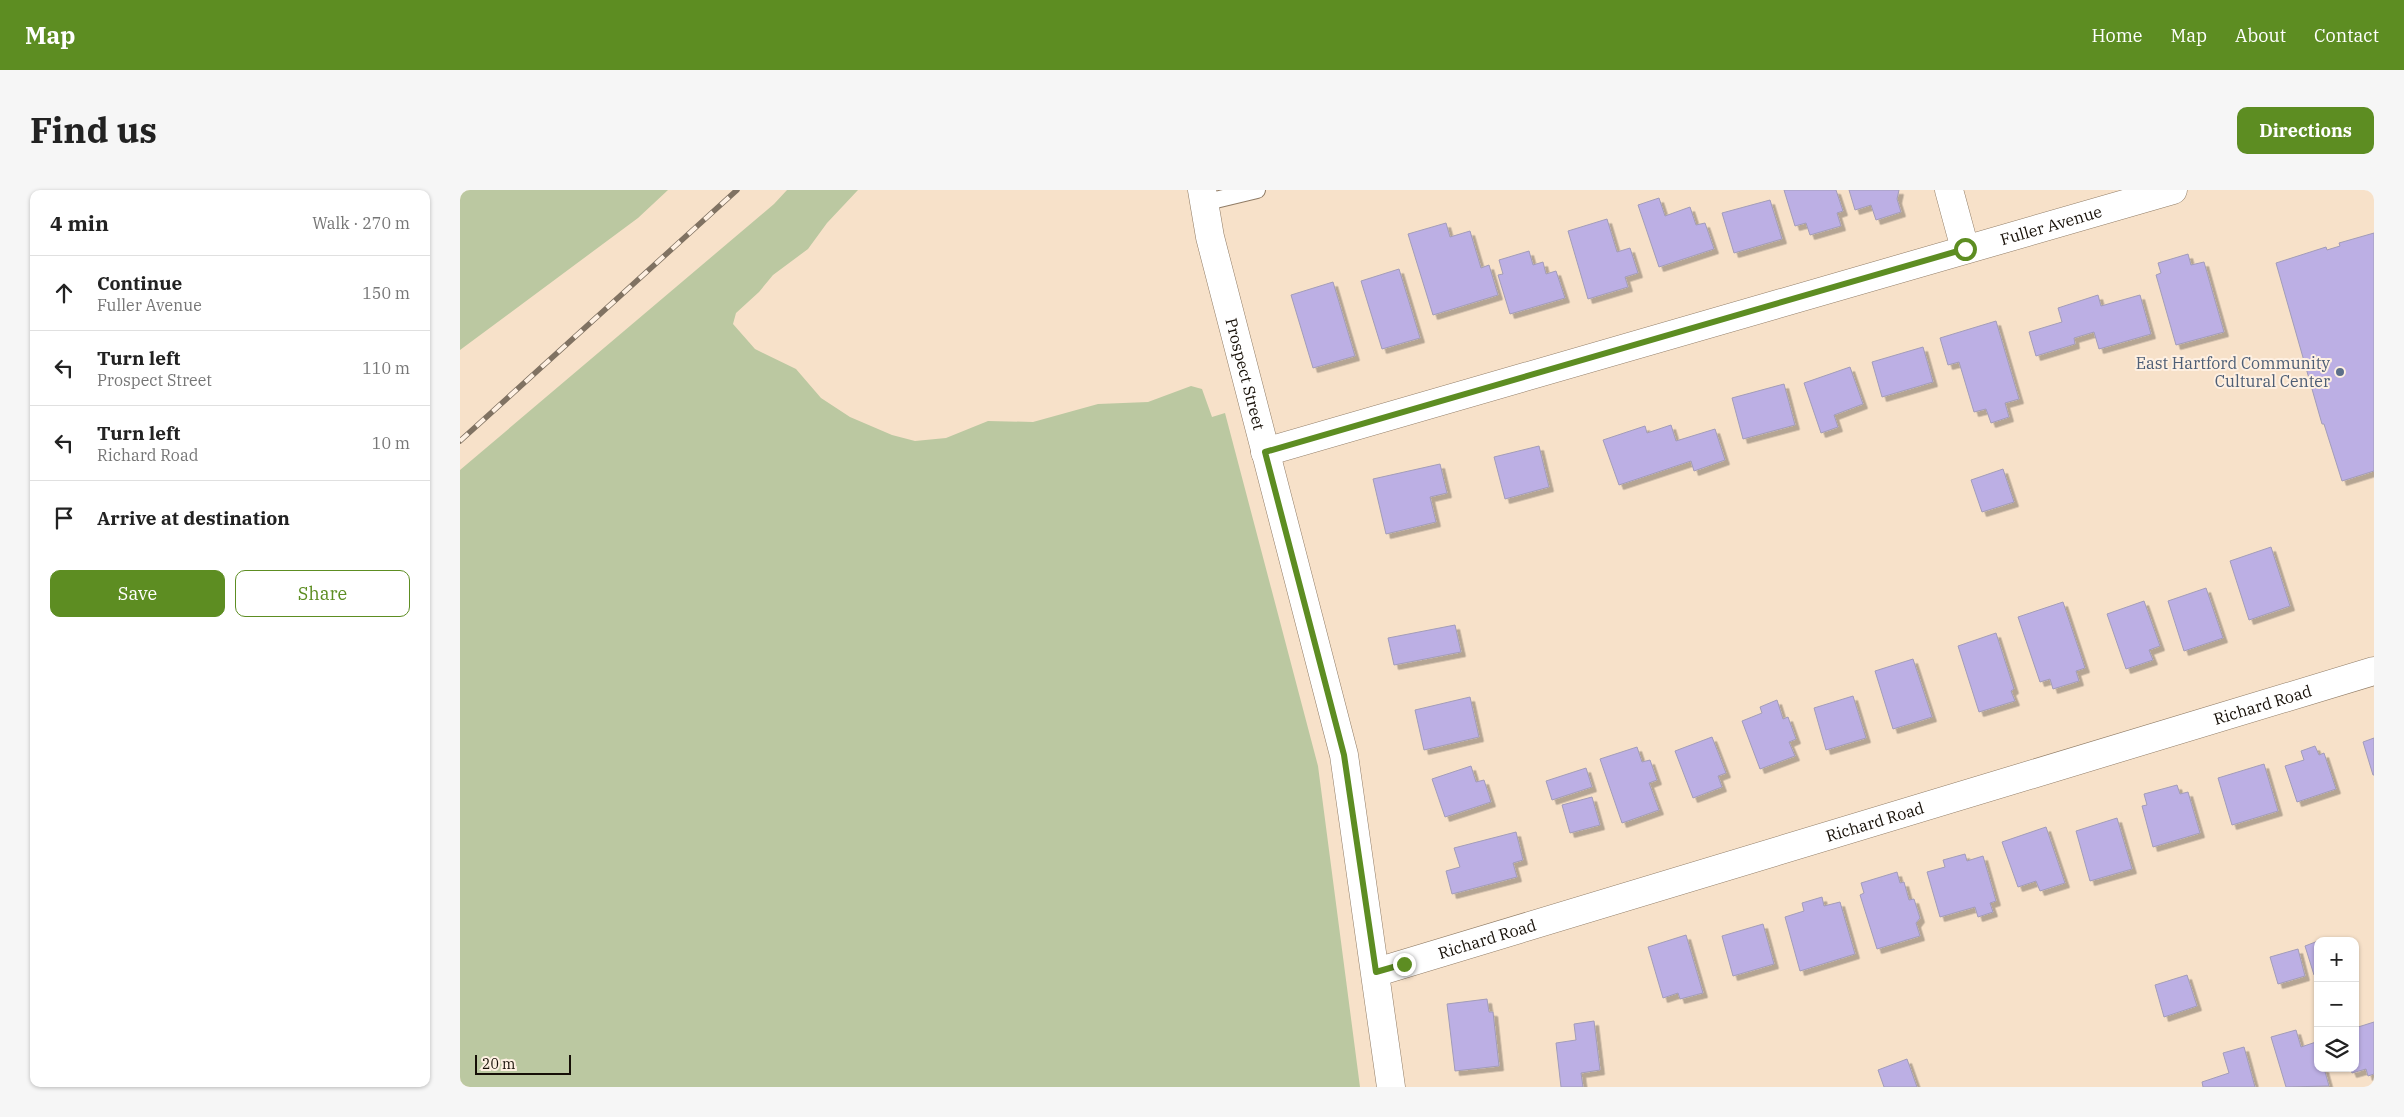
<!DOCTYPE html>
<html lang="en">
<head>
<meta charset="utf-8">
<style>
  :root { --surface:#fff; --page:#f6f6f6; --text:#222; --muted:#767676; --line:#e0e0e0; --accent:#5d8d22 }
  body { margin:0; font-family:"IBM Plex Serif",serif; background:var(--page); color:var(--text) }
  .controls { position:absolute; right:15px; bottom:15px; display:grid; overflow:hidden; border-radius:10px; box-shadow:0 1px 4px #0004 }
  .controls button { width:45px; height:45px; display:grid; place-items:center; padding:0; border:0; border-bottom:1px solid var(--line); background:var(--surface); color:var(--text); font:25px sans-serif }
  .scale { position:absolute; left:15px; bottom:12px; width:96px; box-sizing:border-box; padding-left:5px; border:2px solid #160f07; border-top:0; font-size:14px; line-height:18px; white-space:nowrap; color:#160f07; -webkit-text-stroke:4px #fef0e2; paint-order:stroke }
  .stop { position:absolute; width:15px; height:15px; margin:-11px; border:4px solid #5d8d22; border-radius:50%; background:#fff }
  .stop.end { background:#5d8d22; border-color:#fff; box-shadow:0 1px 5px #0008 }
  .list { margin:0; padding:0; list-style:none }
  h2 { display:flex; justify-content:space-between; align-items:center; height:65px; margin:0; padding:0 20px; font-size:21px }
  h2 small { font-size:16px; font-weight:400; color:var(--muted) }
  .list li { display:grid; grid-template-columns:32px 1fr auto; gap:15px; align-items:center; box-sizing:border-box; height:75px; padding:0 20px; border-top:1px solid var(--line) }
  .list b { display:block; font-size:19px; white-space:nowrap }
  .list p { margin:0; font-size:16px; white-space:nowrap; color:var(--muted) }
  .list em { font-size:16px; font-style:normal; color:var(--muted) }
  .actions { display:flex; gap:10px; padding:15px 20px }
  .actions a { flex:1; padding:11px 0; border:1px solid var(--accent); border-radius:10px; text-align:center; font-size:18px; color:var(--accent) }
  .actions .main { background:var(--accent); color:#fff }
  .icon { flex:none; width:28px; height:28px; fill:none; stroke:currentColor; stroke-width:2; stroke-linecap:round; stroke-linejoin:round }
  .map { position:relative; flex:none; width:1914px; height:897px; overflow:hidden; border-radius:10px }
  header { display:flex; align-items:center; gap:30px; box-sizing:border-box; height:70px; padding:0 25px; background:var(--accent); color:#fff }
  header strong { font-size:24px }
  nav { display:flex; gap:28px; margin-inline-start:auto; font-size:18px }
  .intro { display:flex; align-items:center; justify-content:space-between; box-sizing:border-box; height:120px; padding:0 30px }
  h1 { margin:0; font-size:35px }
  .button { padding:12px 22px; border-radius:10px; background:var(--accent); color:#fff; font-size:18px; font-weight:700 }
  main { display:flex; gap:30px; padding:0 30px }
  aside { flex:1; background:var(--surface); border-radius:10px; box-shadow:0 1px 4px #0004 }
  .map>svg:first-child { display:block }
  .green { fill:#bbc8a1 }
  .building { fill:#bcafe4; stroke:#a29cb8; filter:url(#shadow) }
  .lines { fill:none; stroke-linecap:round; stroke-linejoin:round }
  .service-casing { stroke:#907c66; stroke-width:18 }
  .minor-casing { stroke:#907c66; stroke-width:29 }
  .secondary-casing { stroke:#907c66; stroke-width:29 }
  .service { stroke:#fff; stroke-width:16 }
  .minor { stroke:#fff; stroke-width:28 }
  .secondary { stroke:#fff; stroke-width:28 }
  .rail-casing { stroke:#807262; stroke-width:5.5 }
  .rail { stroke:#fef0e2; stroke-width:4; stroke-dasharray:11; stroke-linecap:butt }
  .route { stroke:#5d8d22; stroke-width:6 }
  .service-dot { fill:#5c6f8a; stroke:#fef0e2; stroke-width:2 }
  .labels { text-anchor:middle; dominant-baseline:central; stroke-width:4; stroke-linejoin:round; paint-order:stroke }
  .street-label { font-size:16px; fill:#160f07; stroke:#fef0e2 }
  .service-label { font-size:16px; fill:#4e5e75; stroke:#fef0e2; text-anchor:end }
</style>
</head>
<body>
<header>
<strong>Map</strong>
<nav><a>Home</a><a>Map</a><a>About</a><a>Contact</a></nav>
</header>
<div class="intro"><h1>Find us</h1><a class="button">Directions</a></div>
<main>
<aside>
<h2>4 min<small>Walk · 270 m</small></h2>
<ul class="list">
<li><svg class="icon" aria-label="ahead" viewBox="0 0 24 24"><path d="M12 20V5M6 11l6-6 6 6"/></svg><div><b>Continue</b><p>Fuller Avenue</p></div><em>150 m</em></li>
<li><svg class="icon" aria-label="left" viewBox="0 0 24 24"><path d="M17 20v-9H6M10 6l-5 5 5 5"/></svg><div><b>Turn left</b><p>Prospect Street</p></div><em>110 m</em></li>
<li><svg class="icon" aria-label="left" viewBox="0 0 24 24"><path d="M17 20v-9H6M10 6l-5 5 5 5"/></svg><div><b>Turn left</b><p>Richard Road</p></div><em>10 m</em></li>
<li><svg class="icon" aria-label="arrive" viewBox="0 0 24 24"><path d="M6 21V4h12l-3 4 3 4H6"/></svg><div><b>Arrive at destination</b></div></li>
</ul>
<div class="actions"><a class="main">Save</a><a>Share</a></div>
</aside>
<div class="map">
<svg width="1914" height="897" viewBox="0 0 1914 897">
  <defs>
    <filter id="shadow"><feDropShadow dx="4.5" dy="4.5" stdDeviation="0" flood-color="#0004"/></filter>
  </defs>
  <rect width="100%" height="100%" fill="#f7e1c9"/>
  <path class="green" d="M0,0H208L178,28L0,160Z
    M327,0H398L367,33L348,59L313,85L299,102L276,123L273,134L295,159L336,179L361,208L390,227L432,245L455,251L486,248L528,231L573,232L638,214L688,212L731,196L742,199L752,227L765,223L858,576L900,897H0V280L314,14Z"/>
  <path class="building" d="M1324,0H1376L1383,21L1377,23L1381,36L1350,45L1346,33L1335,36Z
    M1389,0H1439L1437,9L1441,22L1416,30L1411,15L1395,20Z
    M1199,8L1205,26L1230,17L1236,35L1245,33L1254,59L1199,77L1178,15Z
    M1310,10L1322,49L1274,63L1262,23Z
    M1147,29L1157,62L1170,58L1178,83L1165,87L1168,97L1128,109L1108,41Z
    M986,33L990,47L1010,41L1021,78L1029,75L1038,105L973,125L948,44Z
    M1914,43V281L1882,291L1864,234H1862L1816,73L1866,57L1867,60L1880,56L1879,53Z
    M1069,61L1073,75L1083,72L1086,84L1096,81L1105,108L1050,124L1038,85L1043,84L1039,70Z
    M1728,64L1731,75L1744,72L1764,142L1716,155L1696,85L1701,83L1698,73Z
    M939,79L960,148L922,159L901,91Z
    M873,92L895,166L853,178L831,105Z
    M1638,105L1641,116L1680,105L1691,144L1639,159L1634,142L1614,148L1615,154L1576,166L1569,142L1602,132L1598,118Z
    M1536,131L1559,209L1545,213L1549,227L1531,233L1526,219L1514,222L1499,172L1488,175L1480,148Z
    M1463,157L1473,192L1422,207L1412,172Z
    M1390,177L1403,214L1374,225L1378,237L1361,243L1344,193Z
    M1324,194L1335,235L1283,249L1272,208Z
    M1211,235L1216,251L1255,239L1265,270L1234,281L1231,271L1159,295L1143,250L1185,236L1187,243Z
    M1079,256L1089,297L1045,309L1034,267Z
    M980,274L987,303L970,307L976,332L926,344L913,289Z
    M1543,279L1554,312L1522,322L1511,290Z
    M1811,357L1830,416L1789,430L1770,371Z
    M1746,398L1763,448L1724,461L1708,411Z
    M1684,411L1700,456L1689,460L1693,470L1666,479L1647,424Z
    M1603,412L1625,478L1616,481L1619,491L1593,499L1590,489L1580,492L1558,427Z
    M995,435L1001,462L934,475L928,448Z
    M1536,443L1554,499L1551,501L1555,511L1519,522L1498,456Z
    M1453,469L1472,527L1433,539L1415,481Z
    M1393,506L1406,548L1366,560L1354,518Z
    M1010,507L1019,547L964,560L955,520Z
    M1317,510L1323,529L1328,527L1336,549L1329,552L1335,566L1300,579L1282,531L1302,523L1300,517Z
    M1252,547L1266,583L1258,586L1262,597L1233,608L1215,561Z
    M1914,548V585H1913L1903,552Z
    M1855,556L1859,565L1864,563L1876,599L1837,612L1825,576L1844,570L1841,561Z
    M1177,557L1182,572L1190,570L1197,590L1189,593L1199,620L1162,633L1140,569Z
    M1804,574L1818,621L1772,635L1758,588Z
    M1011,576L1016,592L1024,590L1031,612L985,627L972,589Z
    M1126,578L1132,597L1092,610L1086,591Z
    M1717,595L1720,604L1728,602L1740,643L1693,657L1682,616L1687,615L1684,604Z
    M1132,607L1140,635L1110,643L1102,615Z
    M1657,628L1672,679L1630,691L1616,641Z
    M1586,637L1605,693L1580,701L1576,691L1558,697L1542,652Z
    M1056,642L1063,670L1053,673L1057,687L992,704L986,681L1000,677L994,658Z
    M1505,664L1507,671L1523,666L1536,711L1530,713L1533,722L1518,727L1515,717L1480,727L1467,682L1485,677L1483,670Z
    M1437,682L1440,693L1444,692L1449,710L1454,709L1460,728L1456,733L1460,746L1417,759L1400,705L1404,703L1401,693Z
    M1362,707L1364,716L1380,712L1395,764L1340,781L1325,727L1344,721L1342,713Z
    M1303,734L1314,774L1273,786L1262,746Z
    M1226,745L1243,803L1220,809L1218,803L1203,808L1188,757Z
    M1858,751V783L1854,785L1845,756Z
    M1838,759L1845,786L1818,794L1810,767Z
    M1727,785L1737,816L1704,827L1695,795Z
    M1027,809L1029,822H1033L1039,876L995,881L987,814Z
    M1134,831L1140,880L1121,883L1123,897H1101L1096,853L1116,850L1114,834Z
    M1914,832V884L1908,886L1906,879L1892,883L1890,878H1895V838Z
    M1836,840L1841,857L1856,852L1858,878H1864L1869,896L1826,897L1811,847Z
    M1784,857L1795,897H1743L1742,892L1769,883L1763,863Z
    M1447,869L1457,897H1424L1418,880Z"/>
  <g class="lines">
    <g class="service-casing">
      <path id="service" d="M743,13L797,0"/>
    </g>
    <g class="minor-casing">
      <g id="minor">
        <path d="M1489,0L1505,59"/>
        <path id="s1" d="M805,262L1713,0"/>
        <path id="s2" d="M917,782L1914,481"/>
      </g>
    </g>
    <g class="secondary-casing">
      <g id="secondary">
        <path id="s3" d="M742,0L750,47L884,565L931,897"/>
      </g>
    </g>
    <use href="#service" class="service"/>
    <use href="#minor" class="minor"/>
    <use href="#secondary" class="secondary"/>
    <g class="rail-casing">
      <path id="rail" d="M0,251L277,0"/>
    </g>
    <use href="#rail" class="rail"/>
  </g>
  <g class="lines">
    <path class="route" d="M944,774L916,782L884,565L805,262L1505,59"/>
  </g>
  <circle class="service-dot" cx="1880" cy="182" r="5"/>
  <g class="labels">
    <g class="street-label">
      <text stroke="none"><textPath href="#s1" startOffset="818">Fuller Avenue</textPath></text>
      <text stroke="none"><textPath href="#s3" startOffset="189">Prospect Street</textPath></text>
      <text stroke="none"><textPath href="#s2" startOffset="925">Richard Road</textPath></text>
      <text stroke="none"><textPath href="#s2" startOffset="520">Richard Road</textPath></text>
      <text stroke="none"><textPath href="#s2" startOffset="115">Richard Road</textPath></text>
    </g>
    <g class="service-label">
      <text x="1870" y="173">East Hartford Community<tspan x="1870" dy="18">Cultural Center</tspan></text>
    </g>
  </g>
</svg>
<div class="controls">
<button>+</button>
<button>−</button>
<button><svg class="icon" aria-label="layers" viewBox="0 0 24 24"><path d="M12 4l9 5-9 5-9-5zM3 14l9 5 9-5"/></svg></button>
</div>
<div class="scale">20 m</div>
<div class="stop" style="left:1505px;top:59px"></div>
<div class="stop end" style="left:944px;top:774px"></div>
</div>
</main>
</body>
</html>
